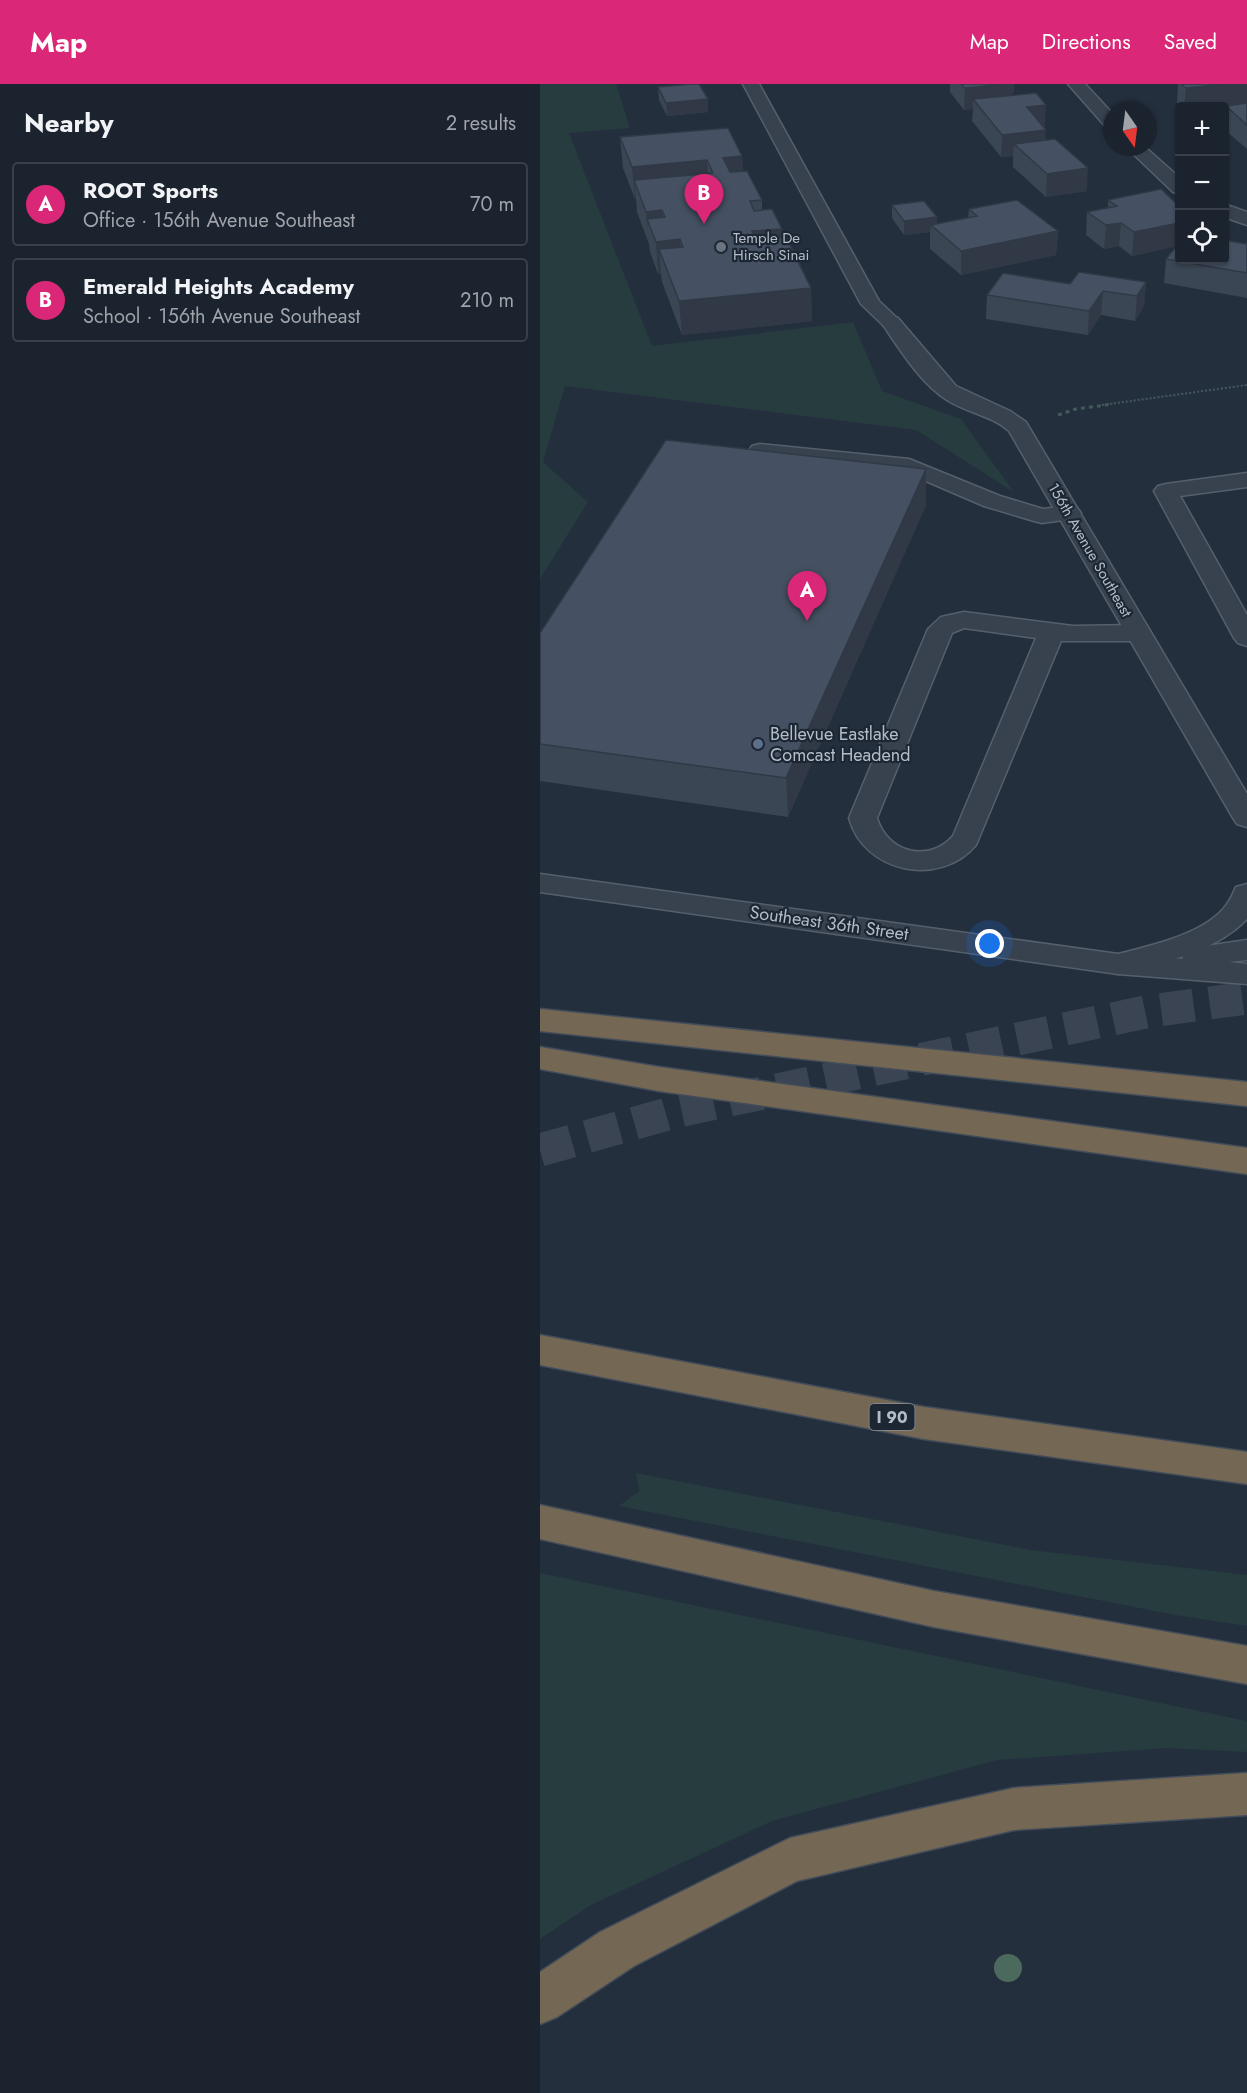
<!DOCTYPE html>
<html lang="en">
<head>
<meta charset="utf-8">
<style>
  :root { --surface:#1b232e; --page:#282f3a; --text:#f1f3f6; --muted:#a0a4aa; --line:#39404a; --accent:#db2777 }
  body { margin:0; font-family:Jost,sans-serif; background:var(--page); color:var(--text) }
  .controls { position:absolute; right:18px; top:18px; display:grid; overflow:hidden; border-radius:6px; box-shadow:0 2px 4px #0004 }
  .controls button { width:54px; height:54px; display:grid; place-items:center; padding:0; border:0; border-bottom:2px solid var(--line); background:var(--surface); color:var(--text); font:30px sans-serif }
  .compass { position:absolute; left:563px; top:18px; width:54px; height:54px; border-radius:50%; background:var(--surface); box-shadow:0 2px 4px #0004; rotate:166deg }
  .you { position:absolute; left:450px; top:860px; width:21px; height:21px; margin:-15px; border:4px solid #fff; border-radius:50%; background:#1a73e8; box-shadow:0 0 0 9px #1a73e833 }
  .badge { display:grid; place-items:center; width:39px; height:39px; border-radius:50%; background:var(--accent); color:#fff; font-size:20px; font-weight:700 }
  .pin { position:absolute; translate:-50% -50px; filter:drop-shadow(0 2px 3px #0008) }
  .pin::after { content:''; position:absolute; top:32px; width:21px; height:18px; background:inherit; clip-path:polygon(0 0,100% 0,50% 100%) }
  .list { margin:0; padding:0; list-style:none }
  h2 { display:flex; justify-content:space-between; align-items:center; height:78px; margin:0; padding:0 24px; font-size:26px }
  h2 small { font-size:20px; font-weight:400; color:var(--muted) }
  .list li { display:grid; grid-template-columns:39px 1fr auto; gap:18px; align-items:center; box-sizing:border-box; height:84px; margin:0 12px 12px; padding:0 12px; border:2px solid var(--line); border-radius:6px }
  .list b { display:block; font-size:22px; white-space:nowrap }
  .list p { margin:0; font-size:20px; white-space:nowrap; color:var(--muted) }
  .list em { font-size:20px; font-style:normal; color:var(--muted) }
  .icon { flex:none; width:33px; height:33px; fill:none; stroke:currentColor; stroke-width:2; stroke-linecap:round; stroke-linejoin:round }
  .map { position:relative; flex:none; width:707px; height:2009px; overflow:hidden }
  header { display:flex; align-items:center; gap:36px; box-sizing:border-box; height:84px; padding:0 30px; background:var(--accent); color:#fff }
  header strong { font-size:28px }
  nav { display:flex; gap:33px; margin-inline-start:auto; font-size:21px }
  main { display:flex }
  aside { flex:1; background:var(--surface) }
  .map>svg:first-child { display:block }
  .green { fill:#263c3f }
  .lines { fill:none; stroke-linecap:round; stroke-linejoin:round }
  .secondary-tunnel { stroke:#3a4453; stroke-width:33; stroke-dasharray:33 16; stroke-linecap:butt }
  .lane-casing { stroke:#565f6c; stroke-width:3 }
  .street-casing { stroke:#565f6c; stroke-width:3 }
  .highway-casing { stroke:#434c59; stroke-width:3 }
  .path-far1 { stroke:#44595c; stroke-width:2; stroke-dasharray:2 2; stroke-linecap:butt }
  .path { stroke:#44595c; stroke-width:3; stroke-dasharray:4 4; stroke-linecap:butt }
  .lane { fill:#38414e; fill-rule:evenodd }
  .street { fill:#38414e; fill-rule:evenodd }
  .highway { fill:#746855; fill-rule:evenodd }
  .tree { fill:#4b6a5d }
  .wall { fill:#3b4654 }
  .shaded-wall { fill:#303945 }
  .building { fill:#455162; stroke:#303945; stroke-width:1.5 }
  .worship-dot { fill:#6b7280; stroke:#1d2633; stroke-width:2 }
  .service-dot { fill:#5c6f8a; stroke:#1d2633; stroke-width:2 }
  .labels { text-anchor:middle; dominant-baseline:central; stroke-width:4.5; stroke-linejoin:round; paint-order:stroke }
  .far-poi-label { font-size:15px; fill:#b4bcc9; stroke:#1d2633; text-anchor:start }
  .far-street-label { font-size:15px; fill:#b4bcc9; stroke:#1d2633 }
  .shield { fill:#1d2633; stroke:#878f9c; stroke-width:1.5 }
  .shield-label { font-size:16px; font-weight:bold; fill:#b4bcc9 }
  .poi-label { font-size:18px; fill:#b4bcc9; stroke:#1d2633; text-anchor:start }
  .street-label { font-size:18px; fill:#b4bcc9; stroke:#1d2633 }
</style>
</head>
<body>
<header>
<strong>Map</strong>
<nav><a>Map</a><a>Directions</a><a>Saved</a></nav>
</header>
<main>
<aside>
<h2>Nearby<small>2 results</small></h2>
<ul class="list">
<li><span class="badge">A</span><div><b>ROOT Sports</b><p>Office · 156th Avenue Southeast</p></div><em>70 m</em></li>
<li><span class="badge">B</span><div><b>Emerald Heights Academy</b><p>School · 156th Avenue Southeast</p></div><em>210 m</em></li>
</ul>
</aside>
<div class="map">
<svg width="707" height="2009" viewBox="0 0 707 2009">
  <rect width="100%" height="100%" fill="#242f3e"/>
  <path class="green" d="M0,0H76L90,44L29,49L112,262L313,238L342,307L421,335L474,408L376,346L25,302L3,378L48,418L0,495Z
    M96,1389L491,1466L707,1491V1542L635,1531L79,1422L99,1407Z
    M0,1489L707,1637V1668L627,1664L457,1676L232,1737L51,1821L0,1855Z"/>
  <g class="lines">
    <path class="secondary-tunnel" d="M0,1066L138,1027L610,927L707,914"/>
    <g class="lane-casing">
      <path id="lane" d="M203,0H219L339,217L361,238L358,242H344L321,220Z
        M220,360L369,375L460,412L503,425L529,422L537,424L541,429L537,434L502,439L494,437L444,422L365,388L212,372L209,367L212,362Z
        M707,389V403L640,412L707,531V562L698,559L694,554L614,407L618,402L626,400Z
        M424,528L533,542L598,541L607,544L611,549L607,554L598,557H521L436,761C400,804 324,789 309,734L388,545L401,533ZM424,544L496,554L413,752C388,780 347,768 337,734L412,549Z
        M707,800V835C674,869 622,878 578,890L567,887L563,880L567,873C603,863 665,852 687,820C691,815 693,809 696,803Z"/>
    </g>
    <g class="street-casing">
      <path id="street" d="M528,0H545L572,29V44L566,43Z
        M586,63H605L640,94V109L633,108Z
        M684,120L707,128V141L684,133Z
        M351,232L358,234L416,302L470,327L486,338L707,710V743L697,740L693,734L469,347C451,331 427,329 407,316C380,299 359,264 341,238L344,234Z
        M0,790L578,870L643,875L642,872L646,865L707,856V876L689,878L707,880V900L578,890L0,808Z"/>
    </g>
    <g class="highway-casing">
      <path id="highway" d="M0,925L707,998V1022L0,947Z
        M0,963L119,983L707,1064V1090L119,1007L0,985Z
        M0,1251L384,1323L707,1368V1400L384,1355L0,1281Z
        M0,1421L394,1507L707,1562V1600L394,1543L0,1455Z
        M707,1689V1731L474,1746L257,1797L94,1882L17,1933L0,1940V1888L60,1848L250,1754L474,1704Z"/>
    </g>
    <path class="path-far1" d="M562,321L707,301"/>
    <path class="path" d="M518,331L536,325L573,320"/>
    <use href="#lane" class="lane"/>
    <use href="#street" class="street"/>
    <use href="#highway" class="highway"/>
  </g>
  <circle class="tree" cx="468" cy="1884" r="14"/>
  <path class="wall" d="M410,0H474V9L471,10V11L505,43H504L506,56L547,107L506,113L473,83V72L461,73L432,37L433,25L424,26L410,8Z
    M638,0H707V65L684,45L686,22H640L637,19Z
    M118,3L168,28L127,32L119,16Z
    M80,53L202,72L203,87L222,116V126L242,145V153L271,204L272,237L142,251L122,198L121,190H118L110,168L109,160L97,128L96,115H95L83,84Z
    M568,116L639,122V176L706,160L707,158V214L624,199L626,175L637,162L592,172L579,162L564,165L546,151L547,128L568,124Z
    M352,121L397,133V140L428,134L429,125L518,147L516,171L421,191L390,165V148L364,151L352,134Z
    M606,198L604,222L595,237L561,231L548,251L446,235L447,211L530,200Z
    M386,385V421L248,733L0,697V549Z"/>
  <path class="shaded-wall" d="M462,0H474V9L471,10V21L433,15V25L424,26L425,4Z
    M686,0H707V19L677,22H644L646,4Z
    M168,15V28L127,32L126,19Z
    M506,21L505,43L486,45L487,23Z
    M506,46L505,69L474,60L473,72L461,73L462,51Z
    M202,72L204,104L185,105L183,74Z
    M167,76L169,108L94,96L96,115H95L92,83Z
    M548,84L547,107L506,113L507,90Z
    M122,126L125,157L140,155L142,188L119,165L121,190H118L116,158L107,135L109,160L106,128Z
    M397,133V147L391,141L390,148L364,151V137Z
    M581,139L579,162L564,165L566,141Z
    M639,139V162L592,172L594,148Z
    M242,145L243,177L213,180L212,147Z
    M518,147L516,171L421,191V167Z
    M606,198L604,222L595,237L597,212Z
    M271,204L272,237L142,251L139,217Z
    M563,207L561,231L548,251L549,227Z
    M386,385V421L248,733L246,694Z"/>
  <path class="building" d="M152,0H159L168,15L126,19L118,3Z
    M421,0H466L425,4Z
    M641,0H686L646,4Z
    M496,9L506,21L487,23L506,46L462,51L433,15Z
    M707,19V41L686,22Z
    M188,44L202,72L183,74L190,88L207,87L222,116L210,117L214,127L232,125L242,145L212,147L216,156L246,153L271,204L139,217L119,165L143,163L140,155L116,158L107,135L125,133L122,126L106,128L94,96L173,89L167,76L92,83L80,53Z
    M515,55L548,84L507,90L474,60Z
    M621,105L639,122V139L594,148L581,139L566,141L547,128L577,122L568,116Z
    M477,116L518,147L421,167L391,141L437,132L429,125Z
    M384,117L397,133L364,137L352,121Z
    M684,156L706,160L707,158V189L626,175L639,159V176H684Z
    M539,188L606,198L597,212L563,207L549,227L447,211L463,189L530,200Z
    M126,356L386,385L246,694L0,660V549Z"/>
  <circle class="worship-dot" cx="181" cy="163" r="6"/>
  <circle class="service-dot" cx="218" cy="660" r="6"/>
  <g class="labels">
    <g class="far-poi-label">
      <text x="193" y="154">Temple De<tspan x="193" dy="17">Hirsch Sinai</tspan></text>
    </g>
    <g class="far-street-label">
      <text transform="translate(550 466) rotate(60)">156th Avenue Southeast</text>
    </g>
    <rect class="shield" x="329.5" y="1320" width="45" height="26" rx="4.5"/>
    <g class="shield-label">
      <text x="352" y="1333">I 90</text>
    </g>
    <g class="poi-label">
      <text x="230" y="650">Bellevue Eastlake<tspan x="230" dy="21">Comcast Headend</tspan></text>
    </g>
    <g class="street-label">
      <text transform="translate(289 839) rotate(8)">Southeast 36th Street</text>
    </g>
  </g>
</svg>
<div class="controls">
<button>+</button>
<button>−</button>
<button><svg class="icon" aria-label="locate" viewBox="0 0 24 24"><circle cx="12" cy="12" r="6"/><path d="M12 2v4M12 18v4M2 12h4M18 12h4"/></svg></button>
</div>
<svg class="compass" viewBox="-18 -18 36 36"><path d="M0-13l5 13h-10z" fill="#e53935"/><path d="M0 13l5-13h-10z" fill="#a0a4aa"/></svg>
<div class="you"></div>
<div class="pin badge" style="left:267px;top:537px">A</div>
<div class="pin badge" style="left:164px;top:140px">B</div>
</div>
</main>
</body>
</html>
